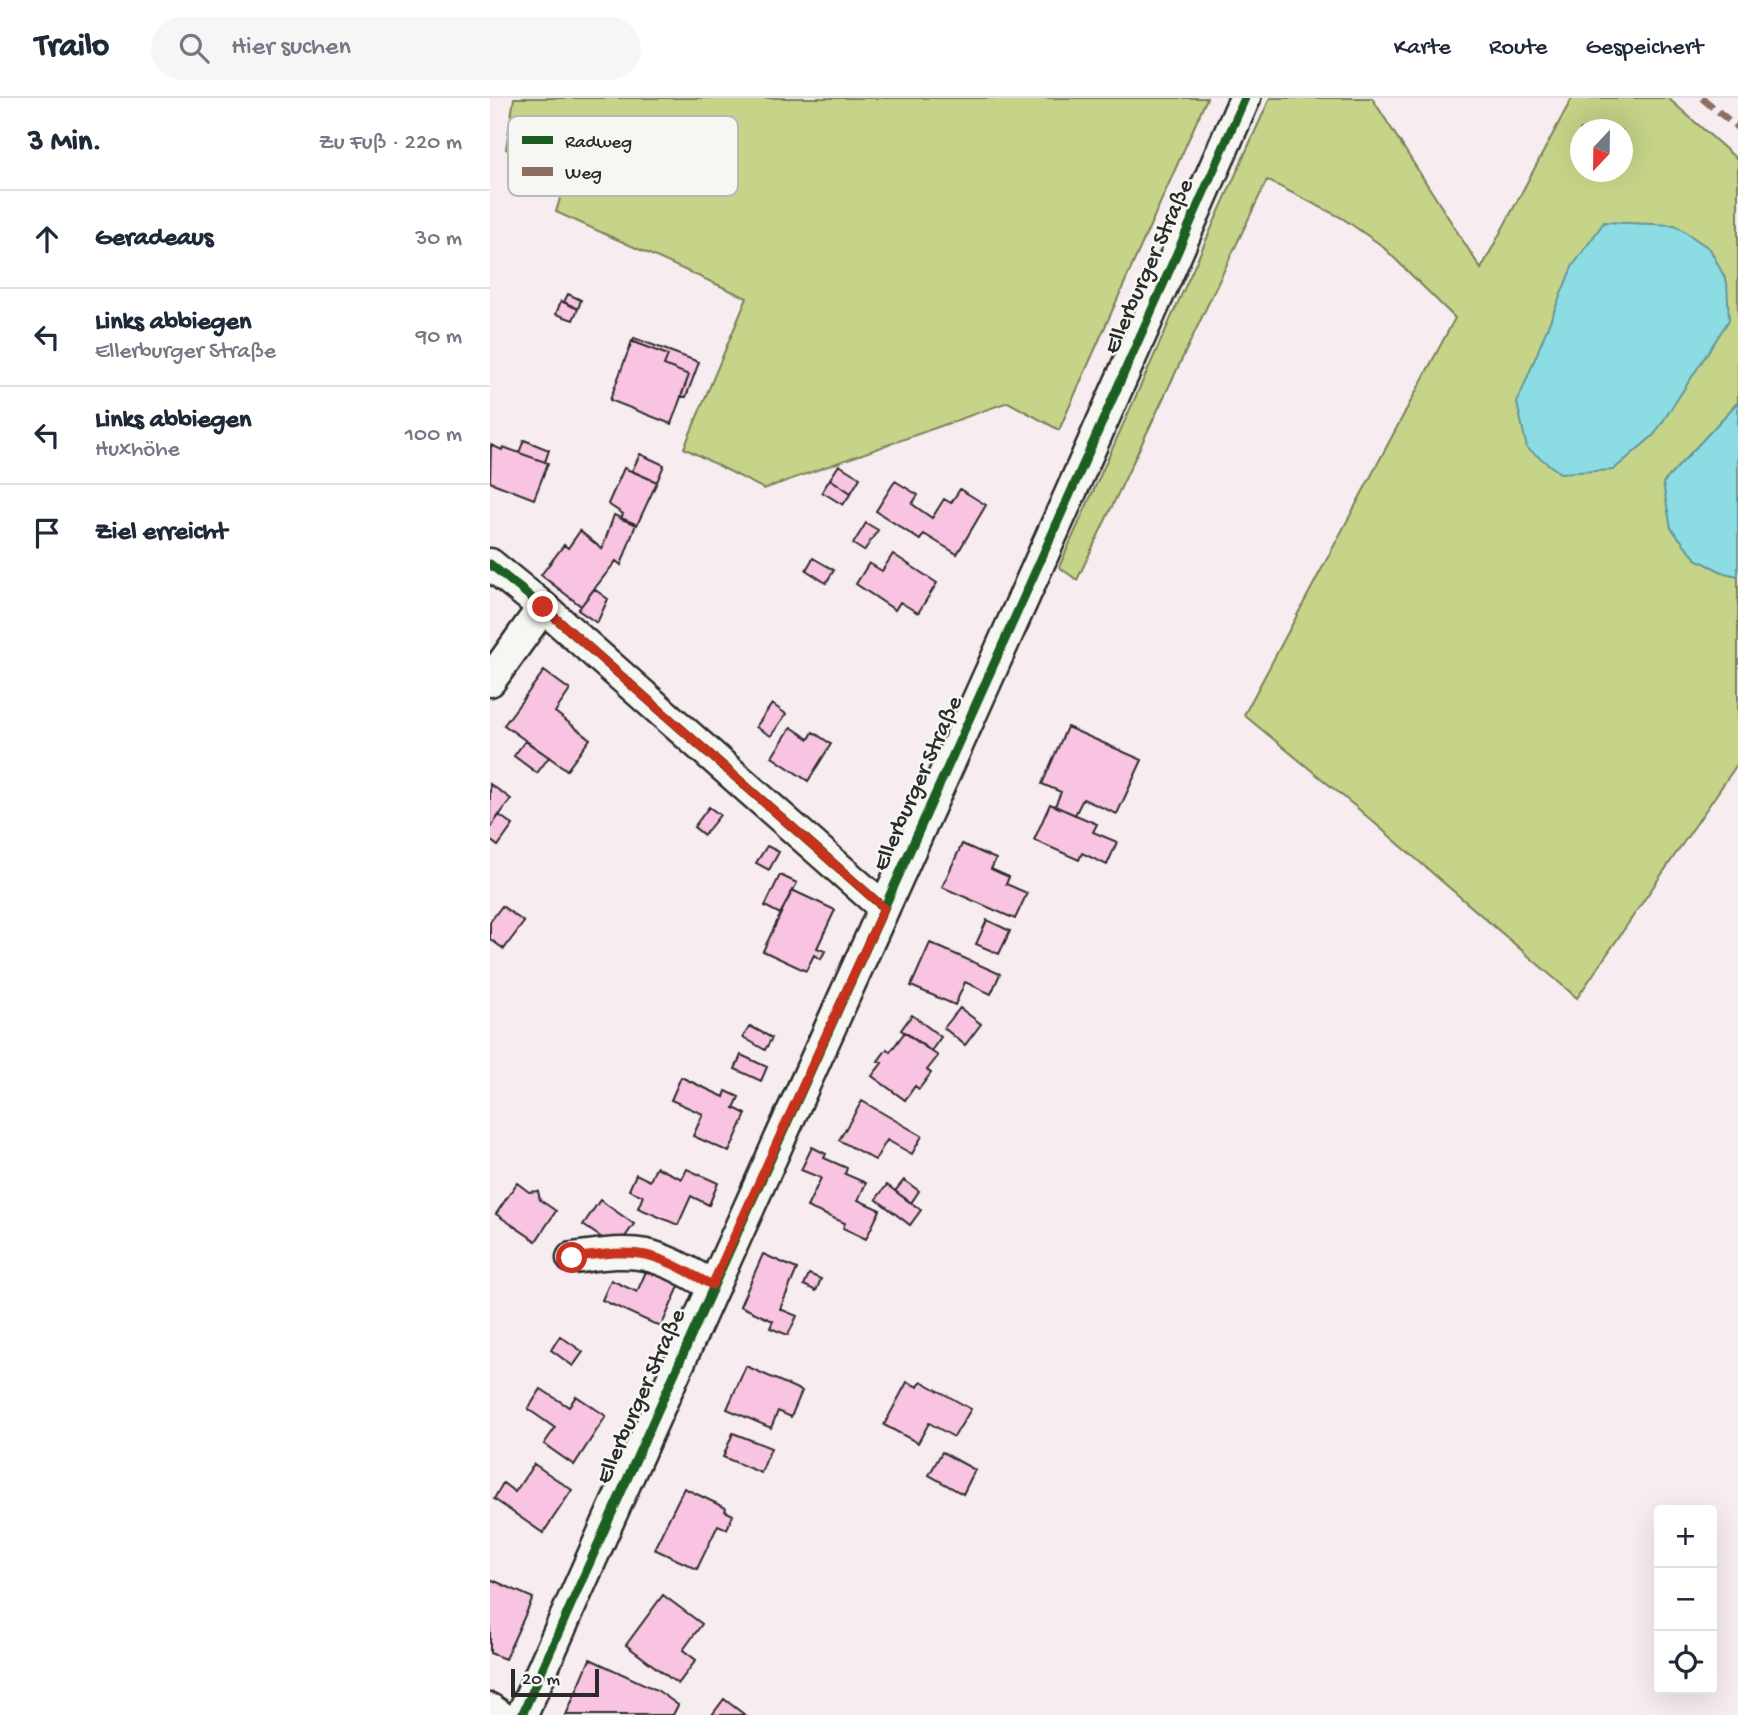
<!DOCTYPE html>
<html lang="de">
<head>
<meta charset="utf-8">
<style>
  :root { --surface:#fff; --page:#f6f6f7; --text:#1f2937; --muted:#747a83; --line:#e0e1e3 }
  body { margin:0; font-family:"Gochi Hand",sans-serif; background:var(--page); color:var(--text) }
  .controls { position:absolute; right:21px; bottom:21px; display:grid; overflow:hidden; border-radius:7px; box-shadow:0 7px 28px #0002 }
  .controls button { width:63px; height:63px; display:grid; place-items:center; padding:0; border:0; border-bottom:2px solid var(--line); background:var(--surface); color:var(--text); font:35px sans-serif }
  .compass { position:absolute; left:1080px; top:21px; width:63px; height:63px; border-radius:50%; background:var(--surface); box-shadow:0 7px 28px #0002; rotate:202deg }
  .scale { position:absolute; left:21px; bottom:18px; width:88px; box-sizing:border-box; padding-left:7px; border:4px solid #2b2b2b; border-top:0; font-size:19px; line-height:24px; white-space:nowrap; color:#2b2b2b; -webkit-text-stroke:5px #f6f6f2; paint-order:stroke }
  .stop { position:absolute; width:21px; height:21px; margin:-16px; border:5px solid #c8321e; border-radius:50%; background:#fff }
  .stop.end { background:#c8321e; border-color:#fff; box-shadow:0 2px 7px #0008 }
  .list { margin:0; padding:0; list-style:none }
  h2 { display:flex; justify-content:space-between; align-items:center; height:91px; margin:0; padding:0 28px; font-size:30px }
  h2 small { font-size:23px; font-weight:400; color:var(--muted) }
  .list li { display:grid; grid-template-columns:46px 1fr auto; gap:21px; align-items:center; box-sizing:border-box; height:98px; padding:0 28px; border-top:2px solid var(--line) }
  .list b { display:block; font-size:26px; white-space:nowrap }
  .list p { margin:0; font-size:23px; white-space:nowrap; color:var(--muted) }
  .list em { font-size:23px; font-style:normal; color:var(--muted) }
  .icon { flex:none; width:38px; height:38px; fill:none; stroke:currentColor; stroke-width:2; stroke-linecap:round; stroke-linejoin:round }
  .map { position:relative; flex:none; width:1248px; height:1617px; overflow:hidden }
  header { display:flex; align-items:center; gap:42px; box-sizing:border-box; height:98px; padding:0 35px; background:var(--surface); border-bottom:2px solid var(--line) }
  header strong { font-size:33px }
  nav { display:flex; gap:38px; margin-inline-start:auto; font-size:24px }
  .search { width:490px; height:63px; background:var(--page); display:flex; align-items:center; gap:18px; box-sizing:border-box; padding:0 24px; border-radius:38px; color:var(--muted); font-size:26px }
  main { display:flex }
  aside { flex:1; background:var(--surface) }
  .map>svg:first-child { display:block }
  .green { fill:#c5d488; stroke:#78805a; stroke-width:2; fill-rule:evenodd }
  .water { fill:#8cdde3; stroke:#659699; stroke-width:2 }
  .building { fill:#f9c4e1; stroke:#2b2b2b; stroke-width:2 }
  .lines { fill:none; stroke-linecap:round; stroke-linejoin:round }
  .minor-casing { stroke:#2b2b2b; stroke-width:35 }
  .minor { stroke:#f6f6f2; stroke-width:30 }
  .quiet { stroke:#8d6e63; stroke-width:7; stroke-dasharray:14 7; stroke-linecap:butt }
  .cycleway-casing { stroke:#f6f6f2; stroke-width:13 }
  .cycleway { stroke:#1b5e20; stroke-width:9 }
  .route { stroke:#c8321e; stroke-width:9 }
  .labels { text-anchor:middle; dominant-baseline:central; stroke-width:5; stroke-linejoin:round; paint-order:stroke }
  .street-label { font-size:24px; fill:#2b2b2b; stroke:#f6f6f2 }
  .key { fill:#f6f6f2; stroke:#b9b9b6; stroke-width:2 }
  .key-label { font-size:19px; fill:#2b2b2b }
</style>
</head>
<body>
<header>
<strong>Trailo</strong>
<div class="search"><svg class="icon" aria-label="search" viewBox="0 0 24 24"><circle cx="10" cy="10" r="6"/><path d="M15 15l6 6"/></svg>Hier suchen</div>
<nav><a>Karte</a><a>Route</a><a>Gespeichert</a></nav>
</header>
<main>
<aside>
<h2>3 Min.<small>Zu Fuß · 220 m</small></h2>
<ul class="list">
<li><svg class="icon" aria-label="ahead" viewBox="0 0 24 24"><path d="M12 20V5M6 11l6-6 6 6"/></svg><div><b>Geradeaus</b></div><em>30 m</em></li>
<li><svg class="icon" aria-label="left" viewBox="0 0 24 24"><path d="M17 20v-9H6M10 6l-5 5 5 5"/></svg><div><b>Links abbiegen</b><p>Ellerburger Straße</p></div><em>90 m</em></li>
<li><svg class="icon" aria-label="left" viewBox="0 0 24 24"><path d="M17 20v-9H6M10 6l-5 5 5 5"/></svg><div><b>Links abbiegen</b><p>Huxhöhe</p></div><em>100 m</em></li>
<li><svg class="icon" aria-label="arrive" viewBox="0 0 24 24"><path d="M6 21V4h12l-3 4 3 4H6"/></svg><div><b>Ziel erreicht</b></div></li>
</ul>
</aside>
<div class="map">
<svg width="1248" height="1617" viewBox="0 0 1248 1617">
  <rect width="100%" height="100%" fill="#f7ecef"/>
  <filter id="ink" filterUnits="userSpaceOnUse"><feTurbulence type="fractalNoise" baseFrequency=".0143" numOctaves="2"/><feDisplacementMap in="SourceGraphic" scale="14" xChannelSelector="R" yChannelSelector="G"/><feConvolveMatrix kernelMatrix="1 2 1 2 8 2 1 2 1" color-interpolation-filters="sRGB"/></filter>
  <g filter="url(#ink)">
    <path class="green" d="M24,0H717L569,332L518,304L274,391L194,350L257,200L66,114L74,87L16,51Z
      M780,0H882L991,171L1082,0H1178L1248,62V304L1173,385L1234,475L1248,478V665L1087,900L866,709L754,617L965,220L891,147L852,120L777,82L587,482L569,469ZM1090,32H1132V74H1090Z"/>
    <path class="water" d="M1114,124L1185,127L1220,151L1237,184L1239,222L1164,337L1123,372L1070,375L1037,350L1027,305L1082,169Z
      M1248,304V478L1234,475L1206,461L1181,430L1173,385Z"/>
    <path class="building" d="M78,196L91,202L88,211L74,204Z
      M71,203L88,211L83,222L66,216Z
      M144,240L209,264L196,299L191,298L199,277L174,267L178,257L143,244Z
      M142,243L178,257L174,267L199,277L181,326L120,302Z
      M34,342L59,352L55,364L29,355Z
      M1,347L12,352L13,349L58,365L44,401L0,384Z
      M150,356L174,367L167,384L142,373Z
      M349,367L370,380L361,395L340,381Z
      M134,370L167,384L147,427L131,421L133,416L118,406Z
      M340,381L361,395L353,407L332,394Z
      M405,383L428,397L422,406L442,420L454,401L461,405L470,391L496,407L467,456L434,436L430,442L386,413Z
      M124,417L146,426L131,467L126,463L91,508L51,477L74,447L78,450L90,433L112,451Z
      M376,425L388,432L374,453L363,446Z
      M403,456L447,485L428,515L410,504L405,512L366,486L379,465L392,473Z
      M323,460L344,472L336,485L316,472Z
      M104,491L118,501L107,525L88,512Z
      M54,573L80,592L65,614L100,641L77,672L14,627Z
      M282,606L296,616L281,638L266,629Z
      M301,629L319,641L323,634L341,646L318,683L282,659Z
      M577,629L652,662L627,716L593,701L585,717L565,708L571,694L552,686Z
      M35,643L59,659L47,675L24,658Z
      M0,686L21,701L0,730Z
      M560,706L607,726L603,734L627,744L617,767L592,755L589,762L544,742Z
      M219,709L230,717L214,737L204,729Z
      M9,717L23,727L8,748L0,742V730Z
      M472,746L506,761L501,771L519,779L516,786L537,795L525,821L452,789Z
      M277,748L289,754L279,772L266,765Z
      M290,777L307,785L290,816L275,808Z
      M302,792L345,812L327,850L335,853L331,861L324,857L316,873L273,853Z
      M12,808L34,824L14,851L0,841V824Z
      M497,822L520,833L509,856L486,846Z
      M440,845L510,876L501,896L475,884L465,907L421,888Z
      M470,910L491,926L475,947L454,930Z
      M422,917L451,939L441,953L411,932Z
      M260,928L282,940L275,952L253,939Z
      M415,934L448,958L437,972L441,975L429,991L425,988L415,1002L382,978L392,965L388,963L397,951L400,954Z
      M251,957L277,969L271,983L245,971Z
      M191,979L234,999L236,993L249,999L244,1010L256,1016L239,1054L203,1038L213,1016L181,1002Z
      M372,1003L432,1038L422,1056L397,1042L385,1062L349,1042Z
      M322,1049L336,1056L334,1060L357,1070L355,1076L376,1085L368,1102L390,1112L376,1141L353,1130L355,1125L317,1109L331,1080L311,1072Z
      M166,1069L192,1081L197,1071L228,1085L219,1107L201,1098L188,1127L148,1110L153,1098L139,1092L146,1076L160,1083Z
      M414,1082L429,1093L421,1105L405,1093Z
      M27,1085L39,1094L48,1093L50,1102L66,1113L46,1143L6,1116Z
      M397,1087L431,1112L420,1127L386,1101Z
      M110,1102L144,1126L127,1150L93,1127Z
      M273,1156L307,1171L290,1211L307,1218L298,1237L280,1230L283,1223L250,1208Z
      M158,1169L191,1184L171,1229L112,1202L121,1182L147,1194Z
      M319,1176L331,1181L326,1193L314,1187Z
      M70,1238L93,1254L83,1268L61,1252Z
      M256,1268L312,1293L301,1319L288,1313L281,1330L237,1311Z
      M431,1283L481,1311L464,1339L439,1325L428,1345L394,1327L417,1284L428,1289Z
      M51,1291L79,1309L86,1298L116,1318L84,1367L54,1346L65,1330L38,1311Z
      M243,1335L281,1350L271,1375L233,1359Z
      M452,1354L485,1372L473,1396L439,1377Z
      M44,1366L82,1392L53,1435L4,1401L13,1385L25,1394Z
      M194,1390L236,1410L235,1413L243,1417L237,1431L228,1427L207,1471L164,1451Z
      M0,1481L43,1500L15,1561L0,1555Z
      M173,1497L212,1526L193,1552L206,1562L188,1586L136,1547Z
      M100,1561L167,1592L188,1607L183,1617H76Z
      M234,1601L255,1617H222Z"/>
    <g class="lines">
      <g class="minor-casing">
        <path id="minor" d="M0,466L53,509L394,810
          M0,583L53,509
          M82,1160C106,1157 132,1152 156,1157C179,1162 201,1176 222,1187
          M0,1611L9,1617
          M32,1617C271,1077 519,541 755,0"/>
      </g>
      <use href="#minor" class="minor"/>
      <path class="quiet" d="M1212,0L1248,30"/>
      <g class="cycleway-casing">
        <path id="cycleway" d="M0,466L53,509L394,810
          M32,1617C271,1077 519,541 755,0"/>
      </g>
      <use href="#cycleway" class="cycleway"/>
    </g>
  </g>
  <g class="lines" filter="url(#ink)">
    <path class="route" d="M53,509L394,810L222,1187C201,1176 179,1162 156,1157C132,1152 106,1157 82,1160"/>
  </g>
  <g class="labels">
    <g class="street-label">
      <text transform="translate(660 169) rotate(-66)">Ellerburger Straße</text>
      <text transform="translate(429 686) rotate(-66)">Ellerburger Straße</text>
      <text transform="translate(152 1299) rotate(-66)">Ellerburger Straße</text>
    </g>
  </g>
  <rect x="18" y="18" width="230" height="80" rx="10" class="key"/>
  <rect x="32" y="38" width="31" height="8" fill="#1b5e20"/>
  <rect x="32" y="69" width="31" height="9" fill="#8d6e63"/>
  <g class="key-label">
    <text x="75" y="49">Radweg</text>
    <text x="75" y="80">Weg</text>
  </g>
</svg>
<div class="controls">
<button>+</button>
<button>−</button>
<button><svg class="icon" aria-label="locate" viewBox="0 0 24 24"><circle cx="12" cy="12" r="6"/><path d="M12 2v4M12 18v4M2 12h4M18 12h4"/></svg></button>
</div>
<svg class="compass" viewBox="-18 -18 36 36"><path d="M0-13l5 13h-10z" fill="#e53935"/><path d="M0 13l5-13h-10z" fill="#747a83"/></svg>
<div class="scale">20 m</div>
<div class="stop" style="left:82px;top:1160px"></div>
<div class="stop end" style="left:53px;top:509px"></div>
</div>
</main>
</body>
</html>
